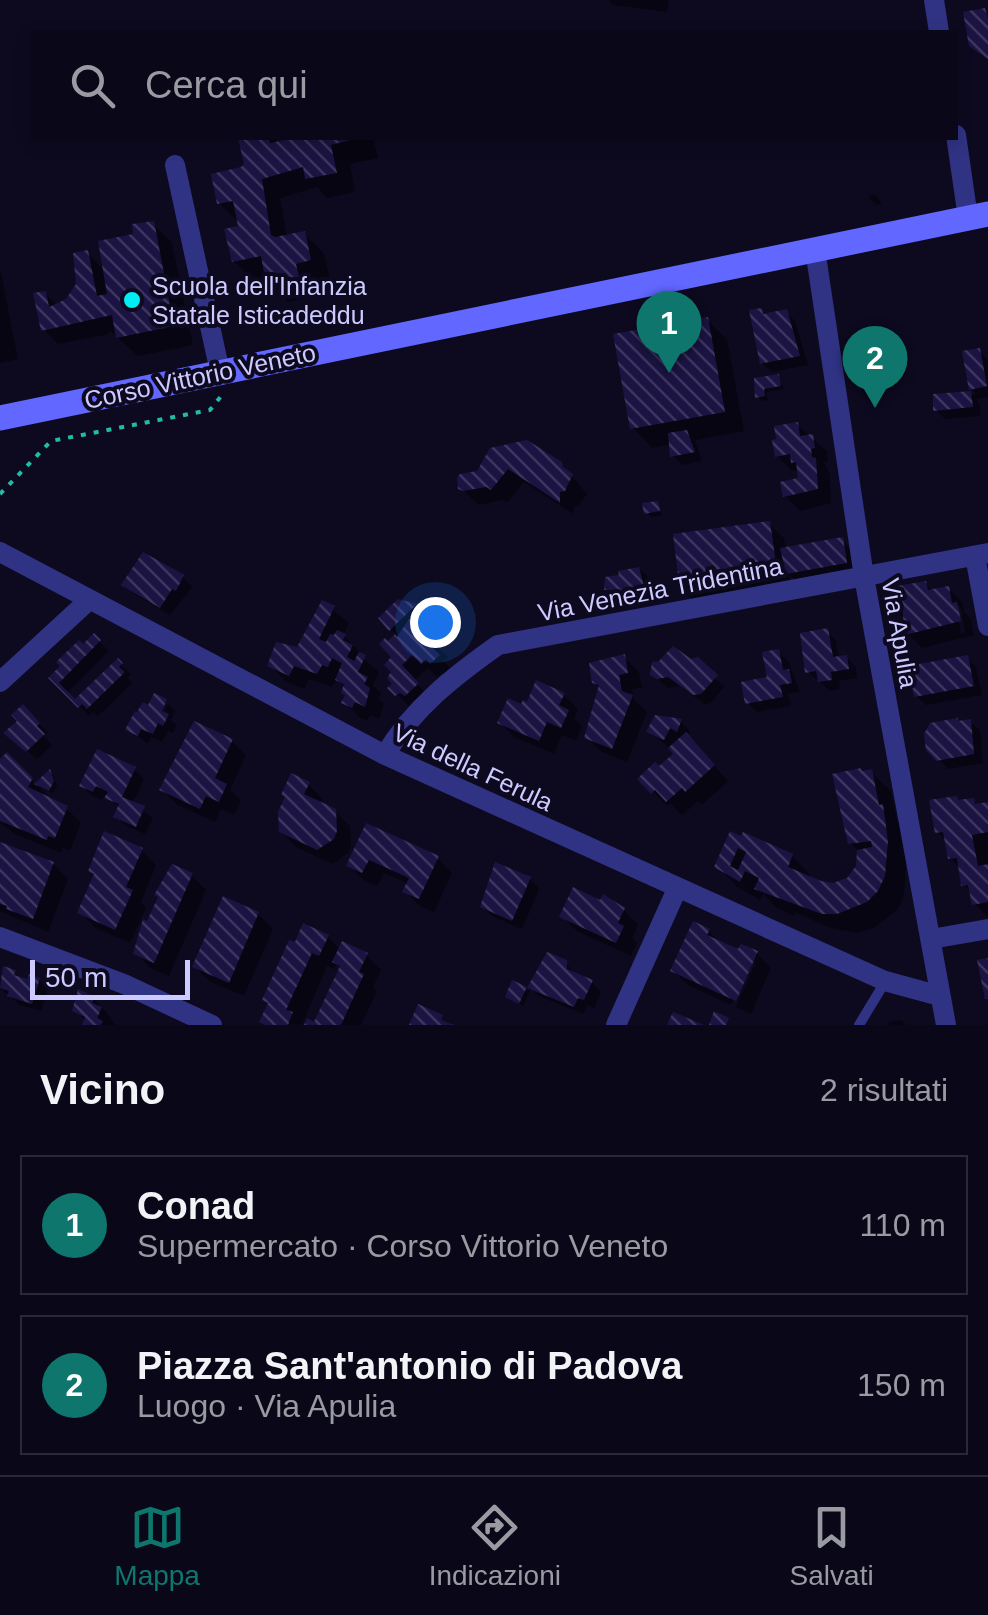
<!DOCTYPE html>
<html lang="it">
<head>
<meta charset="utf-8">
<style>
  :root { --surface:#0a0818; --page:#131121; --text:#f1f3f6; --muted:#999aa2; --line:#2a2937; --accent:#0f766e }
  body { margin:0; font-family:Arial,sans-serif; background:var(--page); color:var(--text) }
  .scale { position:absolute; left:30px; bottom:25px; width:160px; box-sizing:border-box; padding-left:10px; border:5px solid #cccaff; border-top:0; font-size:28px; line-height:35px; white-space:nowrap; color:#cccaff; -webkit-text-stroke:8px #0d0a20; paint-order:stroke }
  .you { position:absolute; left:435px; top:622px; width:35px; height:35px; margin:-25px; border:8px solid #fff; border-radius:50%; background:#1a73e8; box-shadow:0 0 0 15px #1a73e833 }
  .badge { display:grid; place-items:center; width:65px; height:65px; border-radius:50%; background:var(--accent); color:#fff; font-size:32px; font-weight:700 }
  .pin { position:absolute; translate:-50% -82px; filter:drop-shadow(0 2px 5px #0008) }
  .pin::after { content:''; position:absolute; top:52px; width:35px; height:30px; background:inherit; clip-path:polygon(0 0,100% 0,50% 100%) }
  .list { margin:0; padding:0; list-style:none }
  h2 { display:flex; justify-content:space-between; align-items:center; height:130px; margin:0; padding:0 40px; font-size:42px }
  h2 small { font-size:32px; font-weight:400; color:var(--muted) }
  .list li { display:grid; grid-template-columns:65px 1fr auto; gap:30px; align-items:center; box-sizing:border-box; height:140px; margin:0 20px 20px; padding:0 20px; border:2px solid var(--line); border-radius:0px }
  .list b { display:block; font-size:38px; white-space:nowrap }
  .list p { margin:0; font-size:32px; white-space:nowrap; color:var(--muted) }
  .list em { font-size:32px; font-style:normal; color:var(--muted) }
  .icon { flex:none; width:55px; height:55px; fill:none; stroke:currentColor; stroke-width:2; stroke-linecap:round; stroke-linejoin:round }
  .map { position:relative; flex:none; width:988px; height:1025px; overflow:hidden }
  .search { position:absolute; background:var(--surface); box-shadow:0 5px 15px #0003; left:30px; right:30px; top:30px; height:110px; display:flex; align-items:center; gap:25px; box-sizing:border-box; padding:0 35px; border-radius:0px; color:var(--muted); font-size:38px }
  .sheet { height:450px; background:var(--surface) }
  nav { display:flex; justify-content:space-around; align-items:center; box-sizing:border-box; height:140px; border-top:2px solid var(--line); background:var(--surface); font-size:28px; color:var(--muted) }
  nav a { display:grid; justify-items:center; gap:5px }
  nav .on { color:var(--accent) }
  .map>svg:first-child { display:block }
  .shadow { fill:#0007; fill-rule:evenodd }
  .building { fill:url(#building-back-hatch); fill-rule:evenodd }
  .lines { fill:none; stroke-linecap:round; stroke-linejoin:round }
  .path { stroke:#21bca8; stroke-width:4; stroke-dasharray:5 8; stroke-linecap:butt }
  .service { stroke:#303384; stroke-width:10 }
  .minor { stroke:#303384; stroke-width:20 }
  .secondary { stroke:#6167ff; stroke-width:25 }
  .poi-dot { fill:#00edf5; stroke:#0d0a20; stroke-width:4 }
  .labels { text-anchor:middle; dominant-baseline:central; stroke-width:8; stroke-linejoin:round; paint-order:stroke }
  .poi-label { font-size:25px; fill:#cccaff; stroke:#0d0a20; text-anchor:start }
  .street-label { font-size:25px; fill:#cccaff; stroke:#0d0a20 }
</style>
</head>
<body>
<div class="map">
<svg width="988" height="1025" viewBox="0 0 988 1025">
  <defs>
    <pattern id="building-back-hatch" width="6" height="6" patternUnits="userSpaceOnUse" patternTransform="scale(2.5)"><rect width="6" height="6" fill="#1b1443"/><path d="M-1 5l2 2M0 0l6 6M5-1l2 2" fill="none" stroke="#3b355f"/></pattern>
  </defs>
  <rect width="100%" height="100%" fill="#0d0a20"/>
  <path class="shadow" d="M609,0H669L667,12L613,5Z
    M240,138H273L279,144L308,138H373L378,158L350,164L355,192L327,198L317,187L280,198L287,237L304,234L324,253L330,279L314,283L317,296L288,302L267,278L254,281L234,261L240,224L219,203L247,164Z
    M871,195H876L882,204L877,205L869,198Z
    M153,224L172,243L193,345L138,356L109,330V334L58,344L43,329L45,293L58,306L68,301L79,285L87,253L106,272Z
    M0,268L18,359L0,363Z
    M761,310L766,316L786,312L795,321L808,365L772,372L762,363Z
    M707,320L727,339L744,431L695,440L702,461L682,465L673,456L672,444L652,448L633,428Z
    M979,351L988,360V397L976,399L980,404L981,416L945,419L936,410V396L976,394L972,389Z
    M778,376L784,389L766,392L768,400L762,401L758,397L757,380Z
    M797,425L827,451L828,462H824L830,475L831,503L800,511L785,496L801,480L799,469L792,471L777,456Z
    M492,450L561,464L587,494L579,505L574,506L573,514L524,482L507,503L503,500L479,505L461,488L478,473Z
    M657,503L662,515L651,517L647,513Z
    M769,524L784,538L786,550L842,540L852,550L856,572L798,583L789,574L792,592L698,605L683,590Z
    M641,570L651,580L653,598L616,599L607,589L622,577L621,573Z
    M183,577L192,587L170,615L134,594L124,585Z
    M925,583L933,591L948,588L963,603L964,612L971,619L974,635L922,648L907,633L906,620L892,606ZM955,602L961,609L965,633L961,634Z
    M399,602L415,607L424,615L415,625L448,657L443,661L453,671L446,677L442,673L437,677L428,668L414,681L432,699L412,709L391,688L395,684V657L389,644L397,636L381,618Z
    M324,603L349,623L343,635L359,651L357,654L379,672L373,685L381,693L378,699L384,704L379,719L370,715L367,721L359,717L344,702L347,696L345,687L337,679L332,687L309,679L304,689L284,680L270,665L298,650Z
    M827,631L836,640L839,658L846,657L856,667L857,678L839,681L840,689L830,691L808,672Z
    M94,636L109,651L67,693L52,678Z
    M673,649L725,686L710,703L705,704L679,686L668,688L653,674L652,667Z
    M778,652L788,661L800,692L788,694L791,706L757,712L747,702L770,679Z
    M624,657L639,672L642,688L632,689L634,700L647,712L627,762L602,752L587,738L601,688L595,682Z
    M967,658L976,667L982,695L926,705L916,696Z
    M118,662L131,674L127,677L132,683L98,716L93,712L89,716L76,702Z
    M563,695L578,709L574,718L582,726L576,741L562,735L554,754L514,737L500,722L522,707Z
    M168,704L175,711L171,720L177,725L173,733L168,731L162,742L151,737L148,744L128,729L150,708L155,722L159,724Z
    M23,707L48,733L44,736L52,745L37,759L16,742Z
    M656,718L681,722L690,731L688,737L728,781L702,805L698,801L682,815L670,803L667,806L641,779L659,770L677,754L650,732Z
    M970,721L980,731L983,763L948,769L929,749L959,723Z
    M231,741L246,755L230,790L241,800L234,815L221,809L215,822L176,804L162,789Z
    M7,755L37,785L50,772L54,776L57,786L53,793L39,788L47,795L45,798L66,808L81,823L70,851L63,848L61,853L15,834L0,823V763Z
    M134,770L144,779L132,804L153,818L145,834L126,826L116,816L120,808L105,795L102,800L91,795L82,786Z
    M871,772L891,791L897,821L902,826L906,862L904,896L897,910L874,928L858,933L830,928L795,912L794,916L777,908L763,894L760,900L736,886L717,866L731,835L792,856L811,876L810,879L834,885L849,880L858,867L859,852L851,843L863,773Z
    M308,784L323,799L320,805L335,811L350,826L351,847L348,853L333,864L296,847L281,831Z
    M973,801L979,806L988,805V917L974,903L972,894L964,885L961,869L950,858L948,842L937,832L961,803Z
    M367,826L437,858L452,873L434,912L420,906L405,891L409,884L384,873L377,886L364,880L349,866Z
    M0,846L53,864L68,879L48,932L0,911Z
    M141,850L156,865L141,902L146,907L130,943L94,927L80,912Z
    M191,875L206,890L169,976L150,968L136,953L148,924Z
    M530,879L539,889L522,929L492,916L482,906Z
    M224,900L258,914L273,929L244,996L209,981L195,967Z
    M624,910L638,925L632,938L637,943L631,956L577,931L562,916Z
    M709,931L722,945L740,952L757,953L771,968L751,1014L736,1007L756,962H751L731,1005L688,985L673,971Z
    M328,937L340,950L366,955L381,970L373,987L377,991L361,1025H307H316L342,969L337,964L334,969L327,966L302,1025H265L270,1004L265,999Z
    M548,955L565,962L575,975L591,982L601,992L594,1008L587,1005L583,1014L539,996L531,989L523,1006L508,997L526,989L528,991Z
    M4,969L29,982L39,980L48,989L41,1011L20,1005L0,988Z
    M94,999L108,1014L115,1025H84L86,1021L75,1010Z
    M901,1020L906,1025H889L888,1022Z"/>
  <path class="building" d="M985,8L988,19V59L969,46L963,12Z
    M238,138H269L270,143L296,138H358L331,145L337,173L305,179L303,167L262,179L271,235L275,237L305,231L311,260L296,264L299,277L266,284L261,256L232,262L224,229L238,226L233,201L217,204L211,174L241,167L244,164Z
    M154,221L174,326L116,338L112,315L41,331L33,293L46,291L49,307L66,299L76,284L73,253L88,250L97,296L107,294L98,241L133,234L132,224Z
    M762,308L763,314L787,309L800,356L760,364L749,310Z
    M708,317L725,412L630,429L613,334Z
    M980,348L987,386L969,390L962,351Z
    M779,374L781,386L764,389L765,396L755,398L754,378Z
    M971,391L973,407L933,411V394Z
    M798,422L800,436L813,434L815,448L811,449L812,457L816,458L818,489L783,497L780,482L798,478L796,462L791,463L790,454L775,457L772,440L776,439L774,426Z
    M687,430L695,452L670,457L668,433Z
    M527,440L562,462L563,467L573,474L565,491L560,492V503L508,469L491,490L486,487L463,491L458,489L457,478L460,474L477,471L490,448Z
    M658,501L660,511L644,514L642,503Z
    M770,521L778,578L680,591L673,534Z
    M843,537L847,563L786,574L780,548Z
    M143,552L184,575L176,591L172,589L160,608L121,585Z
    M639,567L645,590L622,593L621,590H604L605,577L619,575L618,571Z
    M926,581L928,590L949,586L952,603L957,602L961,621L905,635L902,606L890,608L886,588Z
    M398,599L417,604L389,631L378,618Z
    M322,600L335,606L319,639L326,642L330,634L334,635L337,630L346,634L343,640L353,645L347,657L354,661L359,652L366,655L358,672L368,677L364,684L370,688L365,707L355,702L352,708L341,703L345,695L341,693L344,684L335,680L342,663L332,658L328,667L322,665L317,674L294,666L289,676L267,666L276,642L297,647Z
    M409,619L421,625L435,641L430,645L440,655L430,664L426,659L421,664L412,655L402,665L419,683L405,696L400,693L395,696L387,688L392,684L387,678L391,672L384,665L391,657L379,644L385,638L388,641L395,634L397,637Z
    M828,628L833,657L847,655L849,669L831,672L832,680L818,682L816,671L805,673L800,633Z
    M94,633L101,640L59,683L75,699L118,658L123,663L119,667L125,672L87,709L82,704L78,708L48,678L60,666L56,662L79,640L83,644Z
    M673,646L691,659L698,657L718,675L701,694L693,695L668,677L657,679L650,675L652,662L659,661Z
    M779,649L783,670L789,669L792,683L780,685L783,697L745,704L741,682L767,677L762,652Z
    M625,654L628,673L619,675L622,691L633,695L612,749L584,738L599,685L592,683L589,663Z
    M968,655L974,686L914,697L908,666Z
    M536,680L565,693L559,705L569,710L561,728L547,722L539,741L497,723L508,698L521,704L523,700L527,702Z
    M154,693L167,699L162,711L169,714L163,726L158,723L153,734L141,729L138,736L125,730L135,711L137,712L143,702L148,705Z
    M23,704L40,723L37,726L45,734L26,752L3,733L17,721L11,715Z
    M655,715L682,719L677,732L670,728L664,740L646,732Z
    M958,718V721L971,719L974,754L936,761L926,750L924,734L930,723Z
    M194,721L233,739L215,778L227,784L219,802L206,796L200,809L159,790Z
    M686,732L715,765L685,792L682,788L666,802L655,790L651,794L637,779L655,762L659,766L673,754L668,748Z
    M97,749L136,767L122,797L145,806L136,827L113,817L119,804L104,798L108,792L96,786L93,792L79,786Z
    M7,752L33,778L28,787L68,806L55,838L48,836L47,840L0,821V759Z
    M861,768L862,771L872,769L879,805L883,804L888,841L885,876L878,891L867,902L837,914H822L754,889L759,878L745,871L740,882L714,867L730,831L741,836L743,832L793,854L788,867L821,881L833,883L847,878L856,866L857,850L872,847L871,841L848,844L832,774ZM738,848L746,852L738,870L730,866Z
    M50,769L54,781L49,791L34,784Z
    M291,773L310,782L304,794L336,809L337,831L334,839L317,850L279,832L278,812L285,797L281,795Z
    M957,796L958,800L974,798L975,804L988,802V832L972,835L978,866L988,864V902L972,905L968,885L961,886L957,858L948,859L943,832L935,833L929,800Z
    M366,823L439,856L419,899L402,892L409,878L369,860L362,873L346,866Z
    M104,831L143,848L126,887L133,890L115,930L77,913L94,874L88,871Z
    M0,842L54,862L33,919L6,909L7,906L0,904Z
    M495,862L531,877L512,921L480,907Z
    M172,864L193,873L154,963L133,954L143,919L147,921L158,897L154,895Z
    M573,887L600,900L603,894L625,908L618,923L624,926L616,943L559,917Z
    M223,896L259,912L229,983L192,967Z
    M693,921L710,929L707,935L738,949L741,944L758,951L736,1001L670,971Z
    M303,923L329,935L319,956L312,953L286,1010L293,1012L288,1025H265L259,1022L268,1003L262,1000L289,940L295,942Z
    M342,941L368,953L359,972L364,974L341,1025H304L307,1018L314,1022L340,966L332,962Z
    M547,952L567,960V969L593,980L584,1000L578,998L574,1007L527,988Z
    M988,958V999H985L977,960Z
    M3,966L16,970L14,975L27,979L29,974L40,978L32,1004L7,996L9,991L0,988Z
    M512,980L527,987L519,1004L505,997Z
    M78,989L95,997L92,1003L102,1007L97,1018L103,1021L101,1025H82L85,1017L72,1011Z
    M418,1004L443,1015L441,1020L454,1025H409Z
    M714,1011L729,1018L726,1025H709Z
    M673,1012L704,1025H667Z"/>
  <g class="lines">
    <path class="path" d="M0,494L51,441L210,410L222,395"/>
    <path class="service" d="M859,1025L885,982"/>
    <path class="minor" d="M934,0L939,32
      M956,135L968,218
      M175,165L220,372
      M815,249L864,577L946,1025
      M0,552L385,755L885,981L940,996
      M975,556L988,626
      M0,682L88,601
      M385,755C413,708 454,676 498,645L988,553
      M0,937L124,984L212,1025
      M931,939L988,929
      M616,1025L677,889"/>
    <path class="secondary" d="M0,418L988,214"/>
  </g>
  <circle class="poi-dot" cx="132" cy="300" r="10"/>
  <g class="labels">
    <g class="poi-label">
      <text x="152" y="286">Scuola dell'Infanzia<tspan x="152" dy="29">Statale Isticadeddu</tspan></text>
    </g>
    <g class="street-label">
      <text transform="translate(200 376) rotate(-12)">Corso Vittorio Veneto</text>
      <text transform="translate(660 589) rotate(-11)">Via Venezia Tridentina</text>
      <text transform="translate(900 633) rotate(80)">Via Apulia</text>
      <text transform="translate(473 767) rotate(25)">Via della Ferula</text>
    </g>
  </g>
</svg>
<div class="scale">50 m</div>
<div class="you"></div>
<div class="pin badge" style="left:669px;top:373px">1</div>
<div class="pin badge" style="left:875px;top:408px">2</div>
<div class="search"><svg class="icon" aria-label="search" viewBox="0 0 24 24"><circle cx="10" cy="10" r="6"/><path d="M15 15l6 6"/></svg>Cerca qui</div>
</div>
<section class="sheet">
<h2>Vicino<small>2 risultati</small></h2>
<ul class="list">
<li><span class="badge">1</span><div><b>Conad</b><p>Supermercato · Corso Vittorio Veneto</p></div><em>110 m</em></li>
<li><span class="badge">2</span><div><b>Piazza Sant'antonio di Padova</b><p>Luogo · Via Apulia</p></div><em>150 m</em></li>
</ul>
</section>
<nav>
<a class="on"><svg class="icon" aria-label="map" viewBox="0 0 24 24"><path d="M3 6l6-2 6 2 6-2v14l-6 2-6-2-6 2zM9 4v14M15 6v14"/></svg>Mappa</a>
<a><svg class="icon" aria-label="directions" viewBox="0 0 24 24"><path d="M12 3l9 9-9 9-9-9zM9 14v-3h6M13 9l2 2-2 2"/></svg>Indicazioni</a>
<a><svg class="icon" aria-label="saved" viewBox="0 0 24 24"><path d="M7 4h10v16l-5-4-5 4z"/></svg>Salvati</a>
</nav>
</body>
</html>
